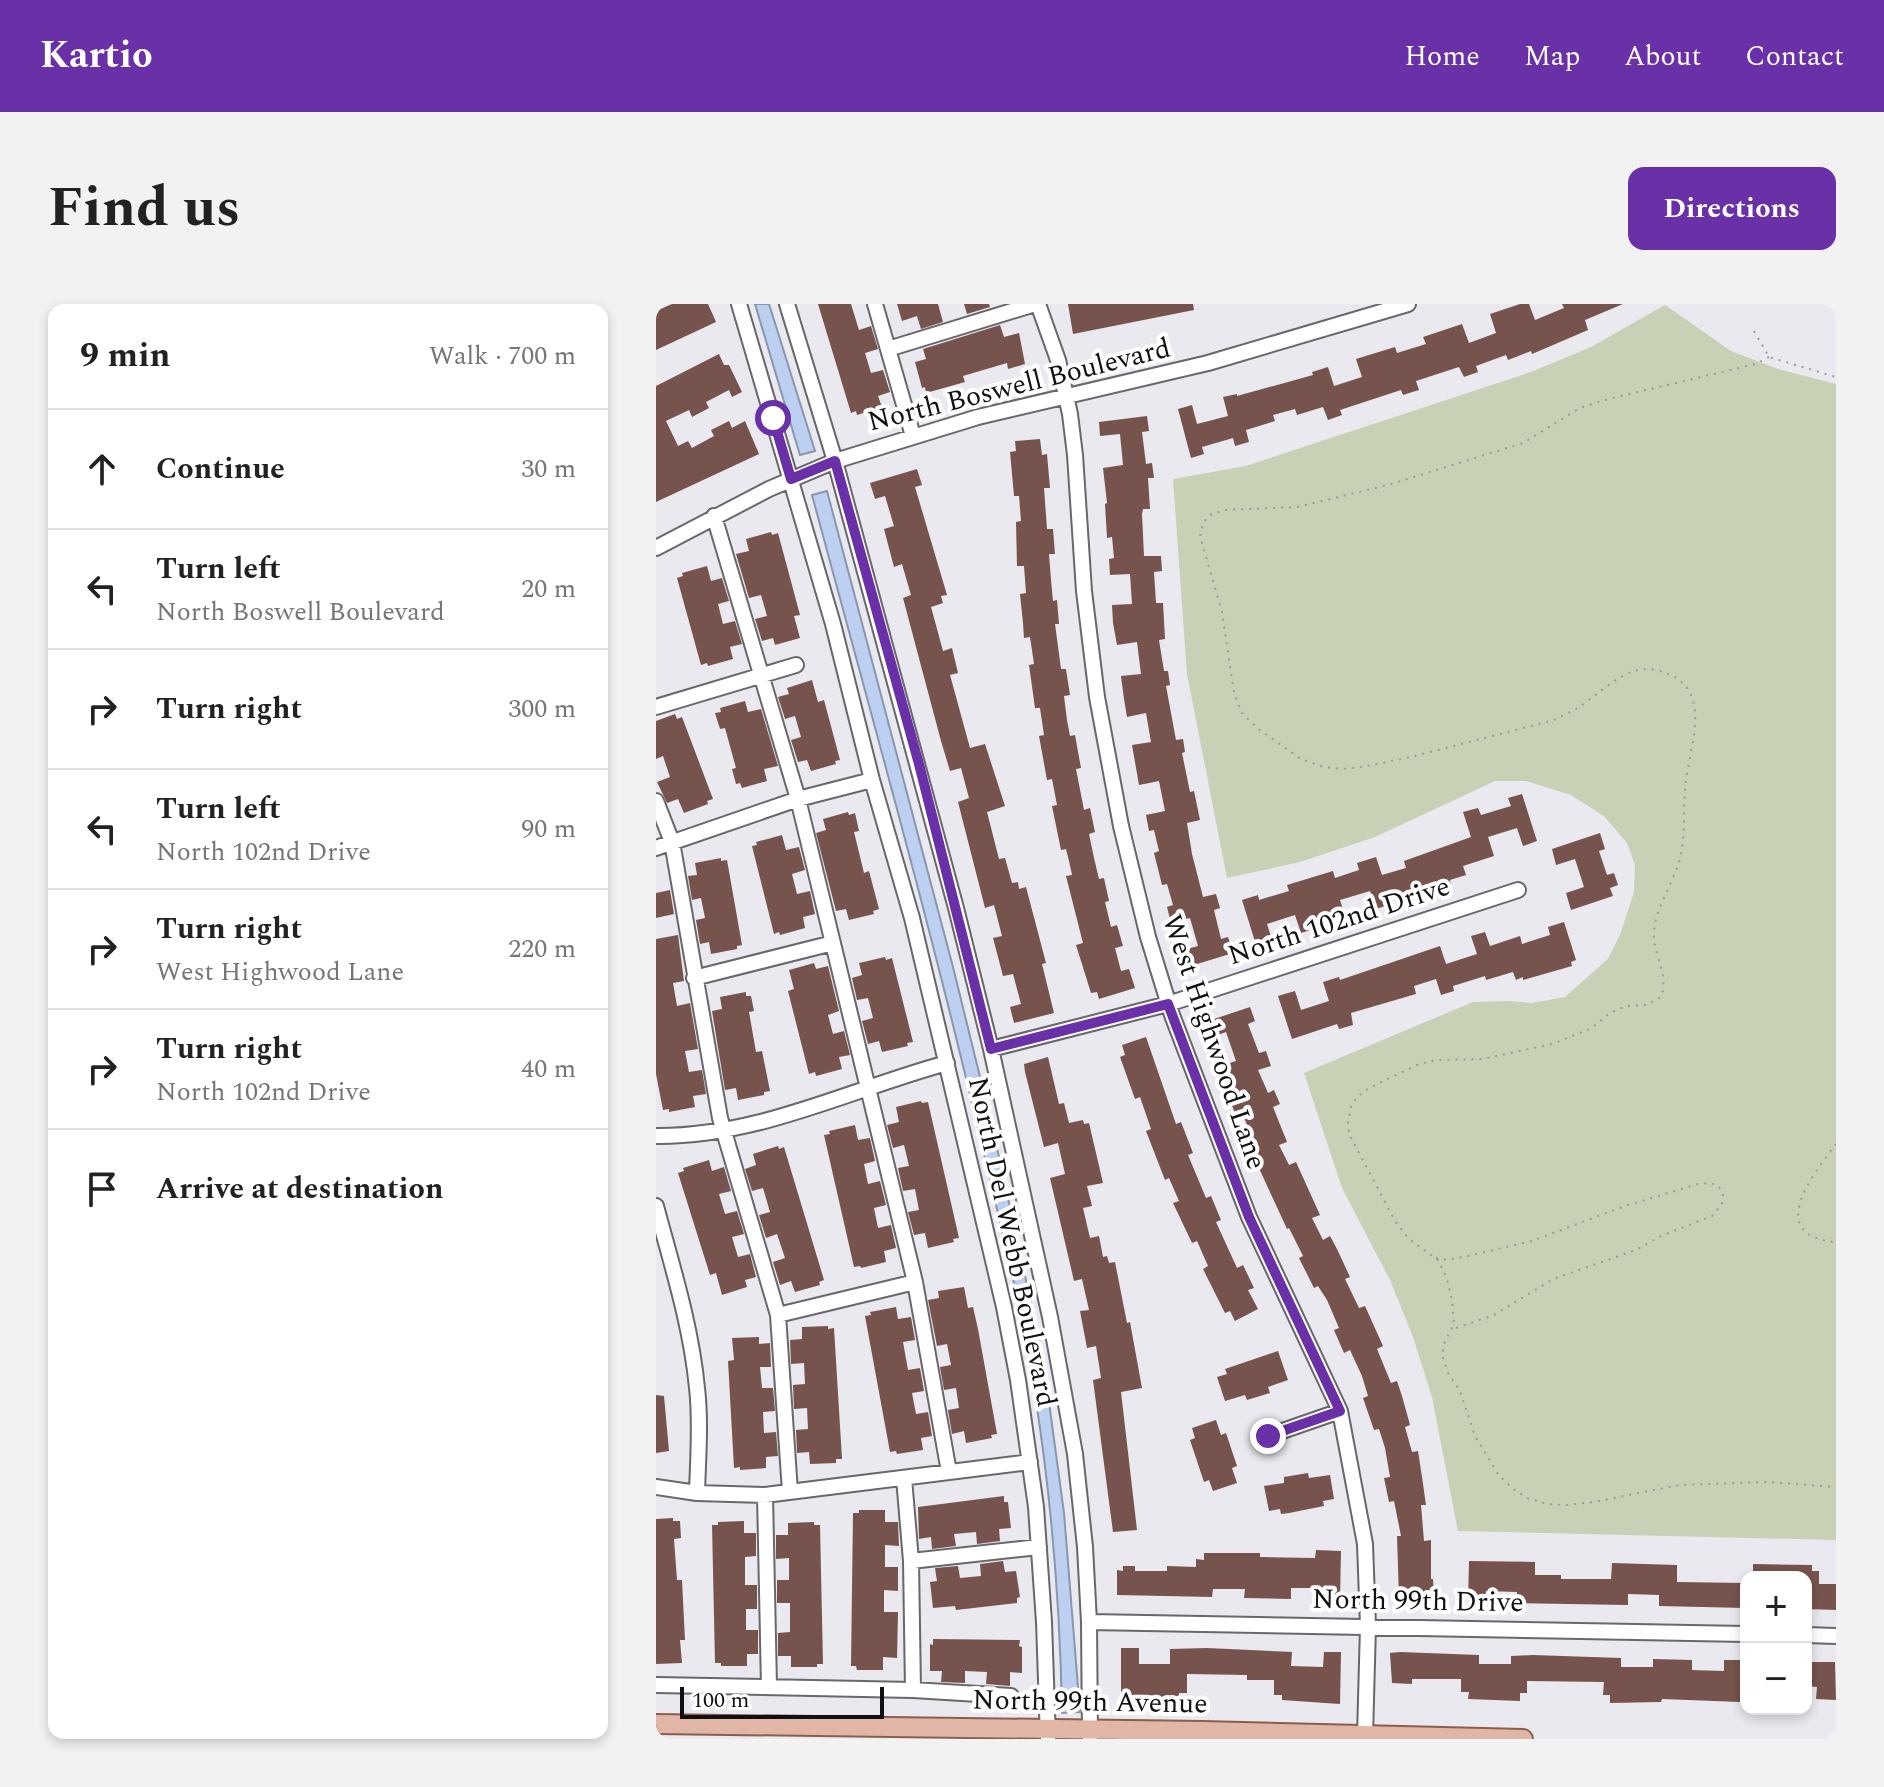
<!DOCTYPE html>
<html lang="en">
<head>
<meta charset="utf-8">
<style>
  :root { --surface:#fff; --page:#f2f2f2; --text:#222; --muted:#767676; --line:#e0e0e0; --accent:#6930a7 }
  body { margin:0; font-family:Spectral,serif; background:var(--page); color:var(--text) }
  .controls { position:absolute; right:24px; bottom:24px; display:grid; overflow:hidden; border-radius:16px; box-shadow:0 4px 12px #0003 }
  .controls button { width:72px; height:72px; display:grid; place-items:center; padding:0; border:0; border-bottom:2px solid var(--line); background:var(--surface); color:var(--text); font:40px sans-serif }
  .scale { position:absolute; left:24px; bottom:20px; width:204px; box-sizing:border-box; padding-left:8px; border:4px solid #111113; border-top:0; font-size:22px; line-height:28px; white-space:nowrap; color:#111113; -webkit-text-stroke:6px #fff; paint-order:stroke }
  .stop { position:absolute; width:24px; height:24px; margin:-18px; border:6px solid #6930a7; border-radius:50%; background:#fff }
  .stop.end { background:#6930a7; border-color:#fff; box-shadow:0 2px 8px #0008 }
  .list { margin:0; padding:0; list-style:none }
  h2 { display:flex; justify-content:space-between; align-items:center; height:104px; margin:0; padding:0 32px; font-size:34px }
  h2 small { font-size:26px; font-weight:400; color:var(--muted) }
  .list li { display:grid; grid-template-columns:52px 1fr auto; gap:24px; align-items:center; box-sizing:border-box; height:120px; padding:0 32px; border-top:2px solid var(--line) }
  .list b { display:block; font-size:30px; white-space:nowrap }
  .list p { margin:0; font-size:26px; white-space:nowrap; color:var(--muted) }
  .list em { font-size:26px; font-style:normal; color:var(--muted) }
  .icon { flex:none; width:44px; height:44px; fill:none; stroke:currentColor; stroke-width:2; stroke-linecap:round; stroke-linejoin:round }
  .map { position:relative; flex:none; width:1180px; height:1435px; overflow:hidden; border-radius:16px }
  header { display:flex; align-items:center; gap:48px; box-sizing:border-box; height:112px; padding:0 40px; background:var(--accent); color:#fff }
  header strong { font-size:38px }
  nav { display:flex; gap:44px; margin-inline-start:auto; font-size:28px }
  .intro { display:flex; align-items:center; justify-content:space-between; box-sizing:border-box; height:192px; padding:0 48px }
  h1 { margin:0; font-size:56px }
  .button { padding:20px 36px; border-radius:16px; background:var(--accent); color:#fff; font-size:28px; font-weight:700 }
  main { display:flex; gap:48px; padding:0 48px }
  aside { flex:1; background:var(--surface); border-radius:16px; box-shadow:0 4px 12px #0003 }
  .map>svg:first-child { display:block }
  .green { fill:#c8d0b5 }
  .water { fill:#bdd0f1; stroke:#8997ae; stroke-width:2 }
  .building { fill:#77534d }
  .lines { fill:none; stroke-linecap:round; stroke-linejoin:round }
  .minor-casing { stroke:#67676c; stroke-width:18 }
  .major-casing { stroke:#8b5d4c; stroke-width:22 }
  .path { stroke:#9a9a9f; stroke-width:2; stroke-dasharray:2 6; stroke-linecap:butt }
  .minor { stroke:#fff; stroke-width:14 }
  .major { stroke:#e1b6a6; stroke-width:18 }
  .route { stroke:#6930a7; stroke-width:10 }
  .labels { text-anchor:middle; dominant-baseline:central; stroke-width:8; stroke-linejoin:round; paint-order:stroke }
  .street-label { font-size:28px; fill:#111113; stroke:#fff }
</style>
</head>
<body>
<header>
<strong>Kartio</strong>
<nav><a>Home</a><a>Map</a><a>About</a><a>Contact</a></nav>
</header>
<div class="intro"><h1>Find us</h1><a class="button">Directions</a></div>
<main>
<aside>
<h2>9 min<small>Walk · 700 m</small></h2>
<ul class="list">
<li><svg class="icon" aria-label="ahead" viewBox="0 0 24 24"><path d="M12 20V5M6 11l6-6 6 6"/></svg><div><b>Continue</b></div><em>30 m</em></li>
<li><svg class="icon" aria-label="left" viewBox="0 0 24 24"><path d="M17 20v-9H6M10 6l-5 5 5 5"/></svg><div><b>Turn left</b><p>North Boswell Boulevard</p></div><em>20 m</em></li>
<li><svg class="icon" aria-label="right" viewBox="0 0 24 24"><path d="M7 20v-9h11M14 6l5 5-5 5"/></svg><div><b>Turn right</b></div><em>300 m</em></li>
<li><svg class="icon" aria-label="left" viewBox="0 0 24 24"><path d="M17 20v-9H6M10 6l-5 5 5 5"/></svg><div><b>Turn left</b><p>North 102nd Drive</p></div><em>90 m</em></li>
<li><svg class="icon" aria-label="right" viewBox="0 0 24 24"><path d="M7 20v-9h11M14 6l5 5-5 5"/></svg><div><b>Turn right</b><p>West Highwood Lane</p></div><em>220 m</em></li>
<li><svg class="icon" aria-label="right" viewBox="0 0 24 24"><path d="M7 20v-9h11M14 6l5 5-5 5"/></svg><div><b>Turn right</b><p>North 102nd Drive</p></div><em>40 m</em></li>
<li><svg class="icon" aria-label="arrive" viewBox="0 0 24 24"><path d="M6 21V4h12l-3 4 3 4H6"/></svg><div><b>Arrive at destination</b></div></li>
</ul>
</aside>
<div class="map">
<svg width="1180" height="1435" viewBox="0 0 1180 1435">
  <rect width="100%" height="100%" fill="#e9e9ef"/>
  <path class="green" d="M1009,1L1075,47L1122,65L1180,80V1236L802,1227L776,1093L757,1033L734,976L686,884L648,769L817,698L853,697L876,699L909,693L952,655L964,631L978,588L979,561L971,539L948,512L915,491L870,477H839L719,533L644,558L571,574L531,370L517,175L590,162L875,68L935,43Z"/>
  <path class="water" d="M99,0H113L159,147L144,151Z
    M171,187L297,663L338,830L387,1054L408,1209L424,1408L406,1409C404,1298 395,1188 377,1078C362,986 338,894 317,803C268,598 211,395 156,191Z"/>
  <path class="building" d="M16,0H52L60,18L0,46V7Z
    M162,0H195L203,26L215,22L222,45L209,49L215,69L227,66L234,88L222,92L226,103L201,111L200,107L195,109Z
    M241,0H282L287,18L265,25L261,12L246,17Z
    M308,0H333L334,3L311,10Z
    M412,0H537L538,6L417,30Z
    M864,0H873L879,16L908,4L906,0H967L929,16L932,26L876,50L875,47L852,56L850,51L820,62L822,68L808,73L803,63L760,77L763,86L747,91L745,86L684,106L686,111L672,116L667,103L641,111L639,105L617,111L619,117L590,126L593,138L579,142L577,134L546,143L548,150L535,154L522,105L536,101L541,120L572,112L567,93L581,90V92L657,71L656,68L672,63L678,82L706,73L700,55L739,43L741,49L770,40L767,33L806,20L813,39L840,29L834,10Z
    M344,21L348,33L363,29L369,60L352,65L351,59L307,72L309,78L270,89L269,83L266,84L259,58L270,55L267,45Z
    M63,50L68,61H73L86,88L76,93L73,86L50,98L53,104L36,113L33,106L10,117L22,142L32,137L36,144L58,132L55,126L73,117L76,124L89,117L103,150L0,198V82Z
    M491,112L493,127L486,128L490,160L496,159L498,174H492L494,205H487L486,210L488,252H505L506,267L498,268L500,299H507L509,335L503,336L508,367H512L514,381L510,382L520,436L527,435L529,448L526,449L534,488L538,487L544,516L531,519L536,550L547,593L560,590L564,604L558,606L565,635L572,633L577,649L528,664L524,647L542,642L534,614L515,619L511,603L517,601L511,580L506,581L498,549L503,547L498,526L493,527L490,511L509,507L503,477L483,481L476,441L495,438L490,409L471,413L468,395L465,372L485,370L481,338L461,341L457,319L456,301L476,300L474,270L454,271L453,255L458,254L456,233L451,234L449,200L451,199L447,164L467,161L464,130L444,132L443,118Z
    M384,135L386,151L391,150L394,184H388L391,225H397L399,250H393L395,276L397,297L401,296L403,320H399L405,365H410L414,391L408,392L411,416L414,432L419,431L425,464L420,465L428,506L434,504L439,528L433,530L438,554L443,575L448,574L453,597L449,598L455,623L461,621L467,642L459,644L465,667L473,665L479,684L443,695L441,688L435,689L420,641L427,639L410,572L416,571L413,557L410,545L405,546L396,502L401,501L396,475L391,476L383,432L388,431L384,404H379L373,361L378,360L374,333L368,334L367,319L364,290L370,289L368,262H361L360,218L365,217L363,192H358L354,148L360,147L359,137Z
    M261,165L266,181L259,183L291,291L285,292L287,299L275,303L287,347L296,344L302,369L294,371L314,444L329,440L349,502L331,508L343,555L349,554L356,579L362,578L363,585L370,583L390,659L386,660L398,709L358,719L354,703L365,700L357,670L347,672L337,634L346,632L338,601L329,604L302,498L313,494L305,464L294,467L285,437L247,294L255,291L246,260L238,263L228,225L238,222L229,192L219,195L214,179Z
    M115,228L116,231L122,229L144,311L138,312L144,334L119,341L117,334L106,337L99,315L111,312L105,291L93,294L80,250L93,247L90,235Z
    M51,262L55,277L66,274L73,297L62,300L67,320L79,317L86,340L74,343L77,355L52,362L51,359L45,361L21,274L27,272L26,269Z
    M156,376L162,398L168,396L184,456L179,457L180,460L155,467L151,456L142,458L135,436L145,433L139,412L129,415L122,393L133,390L131,384Z
    M89,397L92,408L105,405L122,462L108,465L111,477L86,484L84,479L80,480L76,465L80,464L69,424L64,425L59,409L65,408L64,404Z
    M19,410L21,415L26,413L57,495L51,497L52,500L28,509L22,495L11,499L1,478L14,473L7,452L0,455V417Z
    M866,490L881,537L867,542L861,524L832,533L838,552L807,562L810,571L794,576L795,581L763,591L762,586L734,595L735,600L720,605L714,587L684,596L690,615L645,629L639,611L611,620L617,639L601,644L586,596L602,591L603,596L633,587L631,581L677,567L679,574L703,566L701,559L720,553L726,571L750,564L748,557L815,533L807,508L822,504L825,511L855,502L852,494Z
    M192,508L193,511L199,509L203,527L198,528L208,569L213,567L223,605L217,607L218,610L193,616L190,605L180,607L160,529L170,526L167,515Z
    M944,529L949,545L943,547L951,571L958,569L962,581L954,584L957,592L915,606L910,589L928,583L919,555L900,561L896,545Z
    M126,531L130,546L143,543L149,566L136,570L141,590L154,587L159,610L147,613L149,624L124,631L123,628L118,630L96,542L101,541L100,538Z
    M65,554V557L71,556L86,641L81,642V645L55,650L53,638L44,640L40,616L49,614L45,594L36,596L32,572L41,571L39,559Z
    M14,586L18,610L0,614V589Z
    M908,618L920,656L915,658L916,662L867,676V673L860,676L857,668L830,676L829,672L797,682L798,687L785,691L780,675L758,682L760,690L695,709L697,721L683,725L681,720L636,735L622,692L639,687L645,706L673,697L667,678L683,673L684,676L784,642L790,660L821,650L815,632L829,628L834,642L864,632L866,640L894,631L892,623Z
    M22,631L28,677L17,679L21,702L34,699L42,745L29,747L33,768L46,766L50,790L37,792L39,803L13,808V805L7,806L0,770V635Z
    M229,653L230,656L236,654L257,738L251,739L252,742L226,748L223,737L212,740L206,717L217,714L212,694L201,696L196,674L206,671L203,659Z
    M158,659L160,665L172,662L183,707L172,711L177,730L188,727L194,751L183,753L186,765L160,772L159,768L153,770L132,687L138,685L133,666Z
    M90,688V692H95L98,707L93,708L100,748L106,747L114,787L108,788V791L82,796L80,784L69,786L56,707L66,705L64,693Z
    M594,703L599,717L592,720L603,749L610,747L615,762L602,766L612,789L618,786L624,800L617,803L631,838L623,841L633,861L640,858L664,911L656,914L667,936L674,932L681,945L694,973L689,975L703,1004L709,1002L727,1042L721,1045L735,1079L741,1077L746,1092L754,1121L749,1123L756,1148L762,1147L766,1173L770,1201H765L768,1237L775,1236V1275H777L778,1292L775,1294L743,1295L741,1232H745L738,1197L733,1198L728,1174L734,1173L729,1144L723,1125L718,1126L707,1094L712,1092L706,1072L694,1046L688,1049L678,1026L683,1024L671,996L662,982L658,984L643,954L647,952L633,924L631,925L591,838L597,836L585,806L579,809L567,779L561,763L580,757L570,728L551,735L546,719Z
    M490,733L520,820L525,818L537,849L532,851L550,894L555,892L565,916L560,918L570,940L581,964L587,961L598,984L592,986L602,1005L579,1017L574,1007L569,1009L547,965L552,962L541,937L536,939L517,899L523,897L513,874L509,876L490,827L495,825L484,793L479,795L464,753L469,751L466,741Z
    M392,753L403,800L408,799L413,819L427,816L428,820L433,819L447,879L431,882L436,902L427,904L434,934L443,932L447,953L451,952L453,959L459,958L471,1019L474,1018L486,1084L465,1088L481,1226L457,1228L437,1076L445,1074L440,1042L431,1044L424,1007L433,1006L426,975L418,977L394,874L409,870L402,839L388,843L369,768L368,760Z
    M265,797L266,799L272,798L303,934L297,935L298,938L272,944L269,929L258,931L252,908L263,906L259,885L247,887L242,864L253,862L248,841L237,844L231,821L243,818L240,803Z
    M199,821L202,836L214,834L219,857L208,860L212,880L224,877L230,901L218,904L222,924L235,921L240,944L228,947L230,958L205,964L204,962L198,963L168,831L174,830L173,827Z
    M122,842L123,845L128,843L168,976L163,978L164,981L139,988L135,977L124,981L117,958L129,954L121,930L110,934L103,911L114,908L107,884L96,887L89,865L100,861L97,850Z
    M53,856L56,867L68,863L75,887L63,890L69,910L81,907L88,930L76,933L82,953L94,950L100,973L89,976L91,983L66,991L60,969L54,971L22,869L28,867L27,864Z
    M308,983L312,1004L317,1003L322,1025L341,1130L335,1131L336,1134L310,1139L308,1127L296,1130L292,1106L303,1104L300,1084L288,1086L284,1063L295,1061L291,1040L281,1042L272,996L283,994L282,987Z
    M240,1003L242,1015L255,1013L259,1036L247,1038L252,1066L264,1064L268,1087L256,1089L260,1110L272,1108L276,1132L265,1134L267,1146L241,1150L240,1147L234,1148L209,1012L215,1011L214,1008Z
    M172,1022V1025L178,1024L186,1155H180V1159L154,1160L153,1148L141,1149L140,1126L152,1125L151,1104L138,1105L137,1081L149,1080L148,1059L135,1060L134,1036L146,1035V1023Z
    M103,1033V1040L114,1039L115,1063H104L106,1084H117L119,1107L107,1108L108,1129L120,1128L122,1152L110,1153V1164L84,1166V1163L78,1164L72,1057L78,1056L76,1034Z
    M622,1047L632,1076L612,1083L614,1089L591,1096L589,1091L569,1097L561,1073L571,1070L569,1065Z
    M0,1091L8,1092L13,1147L0,1149Z
    M560,1116L565,1131L570,1129L581,1162L576,1164L581,1179L557,1187L553,1176L548,1178L534,1136L539,1134L536,1124Z
    M652,1169L653,1174L674,1171L678,1195L667,1197L668,1202L633,1209L625,1210L624,1205L613,1207L608,1182L628,1179V1173Z
    M348,1192V1198H352L355,1224L343,1225L344,1237L321,1240L320,1228L298,1230L300,1242L276,1245L275,1233L263,1235L262,1203Z
    M203,1206H229V1218H242L243,1242L229,1241V1263H242V1287L228,1286V1308H242L241,1354L227,1353V1366H201L200,1362H195L197,1209H203Z
    M17,1214V1217H24L25,1234L18,1235L21,1276H26L29,1336H24L26,1359L0,1360V1215Z
    M88,1217V1229H100V1252L89,1253V1281H101V1305H90V1326H102V1350H91V1362H65V1359H59L56,1221H62V1218Z
    M158,1218V1221H164L167,1360H161V1363H135V1352H122V1329L134,1328V1299H121V1276H133V1254L120,1255V1231H132V1219Z
    M660,1246L685,1247L684,1296L666,1295L667,1284H635V1295L588,1294L589,1285H557L556,1293L461,1291V1266L467,1267V1262H479V1267H511V1262L540,1263V1255L548,1256V1249H604V1253L659,1254Z
    M347,1257L349,1268L360,1267L364,1293L361,1294V1299L300,1306L299,1302L277,1304L274,1278L281,1277L279,1264L302,1262L304,1274L325,1272L324,1260Z
    M813,1257L879,1258V1271H905V1275H955L956,1259L1021,1261V1278L1090,1279V1304L1003,1302V1291L972,1290V1301L861,1299V1288L830,1287L829,1298H812Z
    M1097,1260L1156,1261V1267H1163V1280H1180V1306L1150,1305V1273H1097Z
    M277,1335L364,1336L363,1342L366,1343V1369L354,1368V1382L330,1380L331,1368L309,1367V1379L285,1378L286,1367H274V1340L277,1341Z
    M465,1344H483V1360H514V1345L551,1344L636,1348L635,1362L667,1363L668,1348H685L684,1400L626,1396V1391H618V1376H591V1371L531,1370V1389H523V1395H465Z
    M744,1348L823,1351V1360H855V1352L877,1351L965,1354V1363H997V1355L1036,1356V1366L1068,1367V1356H1085L1084,1398L1006,1395L1005,1398L954,1399V1391H947L948,1378L871,1377V1389H864V1397L812,1395L813,1388H805V1375H756V1380L736,1379L734,1349Z
    M1150,1358H1179L1180,1396L1160,1395L1161,1383L1150,1382Z"/>
  <g class="lines">
    <g class="minor-casing">
      <path id="minor" d="M83,0L177,320L216,476L256,614L348,1003L362,1076L380,1203L388,1318L392,1435
        M131,0L179,157L300,604L335,745L394,1013L419,1150L429,1243L433,1318L434,1435
        M219,0L257,132
        M382,0L402,56L414,110L419,151L428,287L441,393L465,522L492,633L516,711L593,913L684,1107L709,1240L712,1322L709,1432
        M232,45L379,0
        M58,212L142,495L259,978L293,1168
        M0,244L113,185L179,157L322,113L552,59L752,0
        M0,403L140,361
        M0,497L16,538L64,814L122,1011L134,1188
        M0,544L142,495L216,476
        M38,674L177,639
        M335,745L512,700L862,586
        M0,832C102,833 195,785 291,759
        M0,902C16,962 35,1021 41,1084C45,1118 42,1154 41,1189
        M122,1011L259,978
        M612,1132L684,1107
        M248,1174L255,1257L257,1386
        M0,1183L41,1189L109,1191L374,1158
        M109,1191L113,1383
        M255,1257L383,1243
        M433,1318L1090,1330
        M1150,1331L1180,1332
        M0,1381L257,1386L355,1392"/>
    </g>
    <g class="major-casing">
      <path id="major" d="M0,1420L547,1427L867,1435"/>
    </g>
    <path class="path" d="M1098,27L1113,53L1180,73
      M1113,53L1100,60L952,95L924,104L867,139L732,181L641,203L568,206L554,211L547,219L544,232L566,308L578,389L586,409L601,424L645,455L667,463L686,465L706,463L755,453L898,416C905,412 913,409 920,405C943,391 970,359 1000,366C1063,380 1032,443 1029,485C1027,510 1030,534 1023,558C1016,581 1000,604 998,627C996,651 1014,670 1005,693L990,701L970,702L954,709L934,725L896,740L827,755L781,756L763,760L713,784L701,793L695,803L692,818L693,830L739,917L753,935L782,956L791,975L796,996L798,1020L789,1037L786,1051L792,1069L804,1087L819,1132L842,1170L856,1184L871,1194L891,1200L911,1201L938,1198L1023,1181L1111,1178L1180,1183
      M1180,840C1157,870 1108,932 1180,938
      M780,954L791,956L812,952L876,937L969,902L1042,880L1055,879L1063,883L1067,891L1066,900L1056,912L1005,932L980,946L897,975L838,1011L797,1025"/>
    <use href="#minor" class="minor"/>
    <use href="#major" class="major"/>
  </g>
  <g class="lines">
    <path class="route" d="M117,114L135,175L179,157L263,460L335,745L512,700L593,913L684,1107L612,1132"/>
  </g>
  <g class="labels">
    <g class="street-label">
      <text transform="translate(363 81) rotate(-14)">North Boswell Boulevard</text>
      <text transform="translate(683 617) rotate(-18)">North 102nd Drive</text>
      <text transform="translate(558 738) rotate(71)">West Highwood Lane</text>
      <text transform="translate(356 938) rotate(78)">North Del Webb Boulevard</text>
      <text transform="translate(762 1297) rotate(1)">North 99th Drive</text>
      <text transform="translate(434 1398) rotate(1)">North 99th Avenue</text>
    </g>
  </g>
</svg>
<div class="controls">
<button>+</button>
<button>−</button>
</div>
<div class="scale">100 m</div>
<div class="stop" style="left:117px;top:114px"></div>
<div class="stop end" style="left:612px;top:1132px"></div>
</div>
</main>
</body>
</html>
